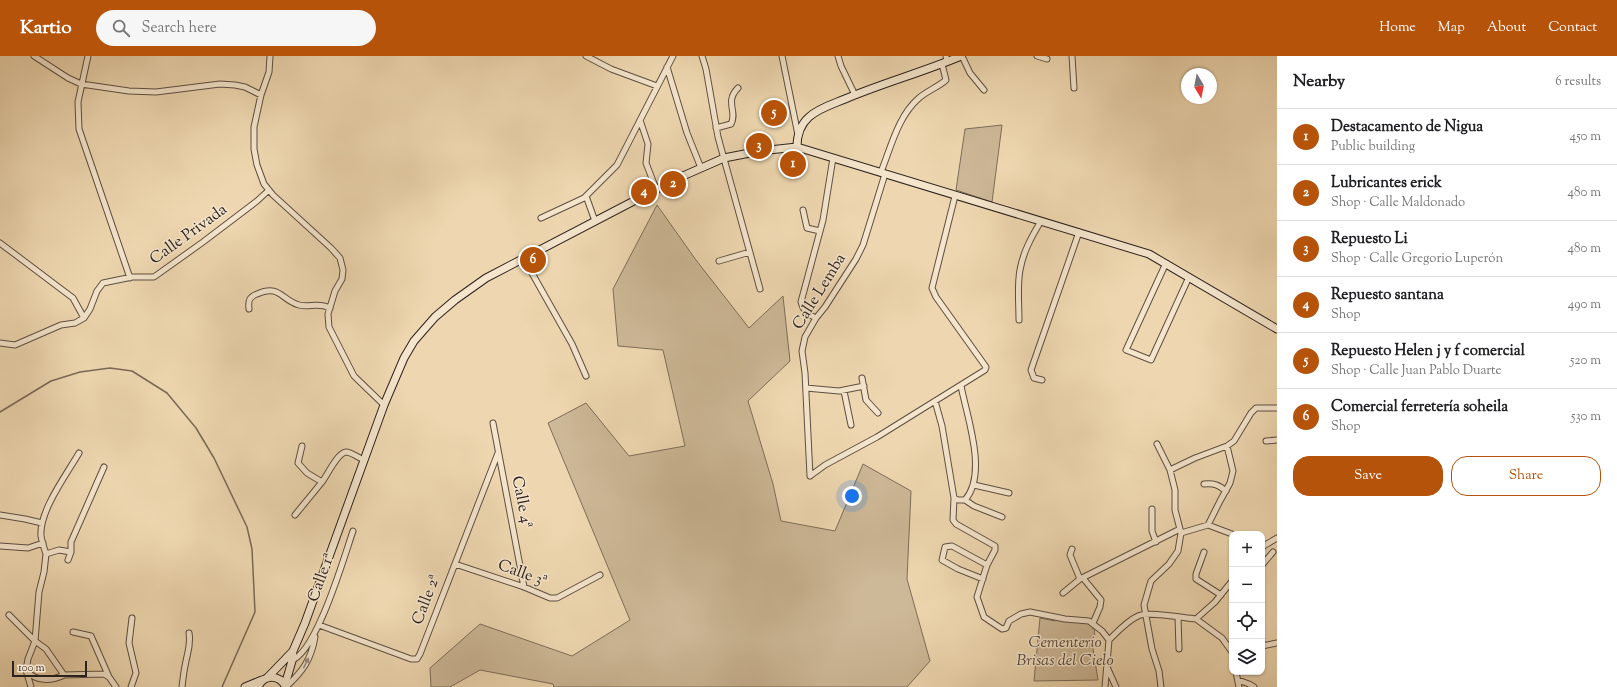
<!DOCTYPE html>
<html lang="en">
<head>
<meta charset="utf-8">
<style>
  :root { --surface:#fff; --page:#f6f6f6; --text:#202124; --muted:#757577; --line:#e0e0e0; --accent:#b45309 }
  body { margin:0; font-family:"Sorts Mill Goudy",serif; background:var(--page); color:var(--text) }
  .controls { position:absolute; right:12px; bottom:12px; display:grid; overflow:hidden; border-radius:8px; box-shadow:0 1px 3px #0004 }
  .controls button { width:36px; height:36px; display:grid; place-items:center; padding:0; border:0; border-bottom:1px solid var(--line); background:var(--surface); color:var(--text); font:20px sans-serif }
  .compass { position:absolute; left:1181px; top:12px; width:36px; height:36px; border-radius:50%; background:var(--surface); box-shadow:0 1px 3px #0004; rotate:170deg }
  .scale { position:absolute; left:12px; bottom:10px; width:75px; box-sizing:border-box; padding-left:4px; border:2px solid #2d221d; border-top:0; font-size:11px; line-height:14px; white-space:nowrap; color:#2d221d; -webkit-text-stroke:3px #f4e5cc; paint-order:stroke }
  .you { position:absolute; left:852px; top:440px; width:14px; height:14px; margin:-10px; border:3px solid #fff; border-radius:50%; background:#1a73e8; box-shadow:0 0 0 6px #1a73e833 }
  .badge { display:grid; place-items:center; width:26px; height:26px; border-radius:50%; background:var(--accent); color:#fff; font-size:13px; font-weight:700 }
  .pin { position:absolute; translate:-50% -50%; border:2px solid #fff; box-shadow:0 1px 4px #0006 }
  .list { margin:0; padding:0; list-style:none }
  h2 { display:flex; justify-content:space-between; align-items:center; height:52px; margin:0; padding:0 16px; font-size:17px }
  h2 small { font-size:13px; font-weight:400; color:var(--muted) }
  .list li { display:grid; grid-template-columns:26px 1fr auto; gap:12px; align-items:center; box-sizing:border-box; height:56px; padding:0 16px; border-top:1px solid var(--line) }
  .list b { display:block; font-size:15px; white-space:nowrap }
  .list p { margin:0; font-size:13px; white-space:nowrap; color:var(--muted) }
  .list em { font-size:13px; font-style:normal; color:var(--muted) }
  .actions { display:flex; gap:8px; padding:12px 16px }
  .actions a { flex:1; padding:9px 0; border:1px solid var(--accent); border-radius:16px; text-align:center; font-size:14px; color:var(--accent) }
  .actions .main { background:var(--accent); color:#fff }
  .icon { flex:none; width:22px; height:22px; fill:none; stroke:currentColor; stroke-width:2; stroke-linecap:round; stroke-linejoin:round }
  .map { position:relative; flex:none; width:1277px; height:631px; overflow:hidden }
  header { display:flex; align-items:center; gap:24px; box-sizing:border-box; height:56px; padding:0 20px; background:var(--accent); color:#fff }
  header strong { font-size:19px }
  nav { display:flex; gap:22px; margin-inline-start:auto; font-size:14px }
  .search { width:280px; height:36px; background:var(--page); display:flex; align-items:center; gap:10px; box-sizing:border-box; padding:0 14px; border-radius:22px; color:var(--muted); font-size:15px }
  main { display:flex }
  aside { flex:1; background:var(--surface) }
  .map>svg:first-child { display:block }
  .green { fill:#cdb897; stroke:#7d6d5a }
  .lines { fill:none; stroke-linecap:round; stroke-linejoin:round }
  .stream { stroke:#796957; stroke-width:1.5 }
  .street-casing { stroke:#5d4f42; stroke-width:7 }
  .secondary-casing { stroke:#2d221d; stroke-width:9 }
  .street { stroke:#f4e5cc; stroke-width:5 }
  .secondary { stroke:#f4e5cc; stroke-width:7 }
  .oneway { fill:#9a8d7d }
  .labels { text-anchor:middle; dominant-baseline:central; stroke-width:3; stroke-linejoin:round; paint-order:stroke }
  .street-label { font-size:16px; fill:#2d221d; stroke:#f4e5cc }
  .park-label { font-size:16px; font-style:italic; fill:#55483c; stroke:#f4e5cc }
</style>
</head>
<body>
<header>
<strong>Kartio</strong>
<div class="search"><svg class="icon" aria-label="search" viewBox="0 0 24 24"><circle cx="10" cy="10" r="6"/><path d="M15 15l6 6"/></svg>Search here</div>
<nav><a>Home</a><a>Map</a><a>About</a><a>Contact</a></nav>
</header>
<main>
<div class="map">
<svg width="1277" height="631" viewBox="0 0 1277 631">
  <rect width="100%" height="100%" fill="#eed7b0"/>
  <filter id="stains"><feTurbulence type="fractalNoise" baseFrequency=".005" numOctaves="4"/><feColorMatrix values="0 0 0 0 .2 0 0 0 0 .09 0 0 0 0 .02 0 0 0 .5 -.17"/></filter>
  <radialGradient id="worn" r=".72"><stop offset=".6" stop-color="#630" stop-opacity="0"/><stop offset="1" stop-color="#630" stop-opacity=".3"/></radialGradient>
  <path class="green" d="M1002,69L992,146L956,134L965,73Z
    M657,149L696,204L749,272L783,240L790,305L748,345L773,428L781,465L835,475L863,408L911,435L907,523L930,605L907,631H554L553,628L480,614L450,631H431L430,612L480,568L572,600L630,564L548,367L586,347L629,400L685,390L663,294L618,290L613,233Z
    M1040,562L1055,565V562L1089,567L1095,575L1094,576L1095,579L1091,580L1098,624L1034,625Z"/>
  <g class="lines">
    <path class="stream" d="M0,356L51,325L80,316L110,312L132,315L167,337L196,372L214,402L247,471L252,493L255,556L222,631"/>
    <g class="street-casing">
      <path id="street" d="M34,0L68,22L81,28L129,35L156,36L220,28L235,29L245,31L261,39
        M88,0L78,46L79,73L130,222
        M270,0L269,16L261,39L254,71V93L257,109L264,128L273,139L331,192L340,202L343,214L342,223L335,235L328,258L329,271L354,320L384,349
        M586,0L611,13L657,30
        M702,0L706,13L718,81L760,233
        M782,0L798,79
        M838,0L841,10L855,39
        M946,0L947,6
        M962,0L970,17L984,34
        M1037,0L1047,3
        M1072,0L1074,32
        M667,11L687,77L701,112
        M640,64L648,88L646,107L656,133
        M716,72L731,68C738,56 724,46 738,32
        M881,116C891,91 898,60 919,42C927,35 938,31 946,24L942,8
        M586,140L595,165
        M803,154L807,172L820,175
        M541,162L584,142L617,109L673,0
        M0,187L73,242L84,262
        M524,203L572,288L586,320
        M719,205L750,196
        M1166,207L1126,294L1151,304L1189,221
        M249,253C248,245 249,241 257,238C280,228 281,244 299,249C310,252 317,246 330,252
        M816,262C808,259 803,255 801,246L823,164L833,102
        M1019,264C1019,247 1017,230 1020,214C1023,196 1032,180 1041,165
        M0,287L15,289L61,269L75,267L84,262L90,253L97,235L103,227L132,221H154L203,186L257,145L269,134
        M862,322L866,344L878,357
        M1042,324L1034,322L1031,314L1079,176
        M806,332L839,335L864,330
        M844,335L851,369
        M935,345L942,370L954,442L958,444H965C988,418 967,361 961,330
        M493,367L524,531
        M1266,385L1277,384
        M1157,388L1170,414L1175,434V454L1181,477L1178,495L1169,508L1151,525L1144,549L1152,593L1159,615L1161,631
        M302,390L298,407L307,417L322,426C327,420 337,397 346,396C351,396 359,402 364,404
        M1170,414L1195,402L1227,390L1234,385L1251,357L1256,352H1277
        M810,420L825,409L877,381L985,314L986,311L936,241L932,232L955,140
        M810,420L805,317L802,295L805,281L816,262L825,251L856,203L863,189L885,118
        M1204,428C1214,427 1219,429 1226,435
        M974,429L1009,437
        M954,442L953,464L956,468L995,490V494L987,509L977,541L984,561L1002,573L1006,572L1009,565L1021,558L1030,556L1065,563L1089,565L1102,575L1109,584
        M965,444L974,450L1002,461
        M1152,453V475L1156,486
        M0,459L25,463L42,467
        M295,459L322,426
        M1208,469L1220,445L1230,427L1233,415L1227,390
        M1181,477L1208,469L1232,478
        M0,490L28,492L43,487
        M1262,491L1277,482
        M1072,493L1070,499L1080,523
        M1204,496L1196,518V523L1221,539
        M46,498C44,492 42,486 41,480C39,455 67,418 79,397
        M68,504L71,496V486L104,411
        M455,508L524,531L550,542H557L600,519
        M1262,509L1273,496
        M1083,522L1101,544L1100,551L1093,567
        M983,523L958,513L942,504L945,491L952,490L987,509
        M1063,537L1080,523L1180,473
        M9,559L35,585L46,593L64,619L104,618L109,621L116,631
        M1178,561L1179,593
        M1196,563L1222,582L1232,596
        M319,569L411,603H417L420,598L498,397
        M73,576L91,580L109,621
        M1262,590L1277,587
        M290,605C316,599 344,501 353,475
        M1107,611L1116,631
        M27,615C36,626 52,625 64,619
        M1236,616L1239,631
        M1238,624L1249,628L1254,631
        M31,631L26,614L28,603L35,585L39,536L44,516L46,498L59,494L71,496
        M131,631L136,617L129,587L132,562
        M182,631C183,622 184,614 186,605C188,595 191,588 189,577
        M286,631C303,615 311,604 315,581
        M1105,631L1109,584C1117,576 1127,565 1138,560C1148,555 1183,562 1196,563L1215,546L1232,525"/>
    </g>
    <g class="secondary-casing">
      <path id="secondary" d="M797,91C797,79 800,69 809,61C819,52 833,48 845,43C883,27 923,16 961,0
        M267,622L293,595
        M285,629L292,605L293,595L305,567L384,349L404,302L414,285L435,261L455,244L486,222L676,123L724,102L760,95L797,91L1149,198L1277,273
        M245,631L262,624
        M258,631C264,618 279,618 286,631"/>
    </g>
    <use href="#street" class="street"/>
    <use href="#secondary" class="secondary"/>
  </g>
  <defs><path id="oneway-solid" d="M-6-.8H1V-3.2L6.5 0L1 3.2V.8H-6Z"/></defs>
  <use class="oneway" href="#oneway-solid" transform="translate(306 607) rotate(-64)"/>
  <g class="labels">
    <g class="street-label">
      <text transform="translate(189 179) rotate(-36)">Calle Privada</text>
      <text transform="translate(820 236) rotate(-58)">Calle Lemba</text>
      <text transform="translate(521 446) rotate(79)">Calle 4ª</text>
      <text transform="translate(522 518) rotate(20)">Calle 3ª</text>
      <text transform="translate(322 522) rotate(-70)">Calle 1ª</text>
      <text transform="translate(427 544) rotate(-69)">Calle 2ª</text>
    </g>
    <g class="park-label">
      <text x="1065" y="587">Cementerio<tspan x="1065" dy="18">Brisas del Cielo</tspan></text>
    </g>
  </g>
  <rect width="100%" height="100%" filter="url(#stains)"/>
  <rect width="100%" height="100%" fill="url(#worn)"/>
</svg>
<div class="controls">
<button>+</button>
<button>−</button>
<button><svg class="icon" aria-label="locate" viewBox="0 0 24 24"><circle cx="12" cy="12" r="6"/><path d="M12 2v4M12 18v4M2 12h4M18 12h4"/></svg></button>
<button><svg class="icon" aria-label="layers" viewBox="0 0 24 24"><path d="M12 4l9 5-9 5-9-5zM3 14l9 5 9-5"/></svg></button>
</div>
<svg class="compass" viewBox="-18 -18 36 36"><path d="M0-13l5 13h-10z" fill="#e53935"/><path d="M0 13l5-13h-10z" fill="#757577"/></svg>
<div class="scale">100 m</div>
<div class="you"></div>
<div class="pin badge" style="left:793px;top:108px">1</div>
<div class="pin badge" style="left:673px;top:128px">2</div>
<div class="pin badge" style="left:759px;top:90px">3</div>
<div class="pin badge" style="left:644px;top:136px">4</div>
<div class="pin badge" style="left:774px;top:57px">5</div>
<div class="pin badge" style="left:533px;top:204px">6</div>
</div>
<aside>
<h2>Nearby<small>6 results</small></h2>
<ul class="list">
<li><span class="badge">1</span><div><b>Destacamento de Nigua</b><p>Public building</p></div><em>450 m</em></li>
<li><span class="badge">2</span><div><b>Lubricantes erick</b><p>Shop · Calle Maldonado</p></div><em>480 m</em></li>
<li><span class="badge">3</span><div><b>Repuesto Li</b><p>Shop · Calle Gregorio Luperón</p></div><em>480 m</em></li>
<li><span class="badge">4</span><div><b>Repuesto santana</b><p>Shop</p></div><em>490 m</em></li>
<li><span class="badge">5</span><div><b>Repuesto Helen j y f comercial</b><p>Shop · Calle Juan Pablo Duarte</p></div><em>520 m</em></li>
<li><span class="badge">6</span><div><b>Comercial ferretería soheila</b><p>Shop</p></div><em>530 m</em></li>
</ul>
<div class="actions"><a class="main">Save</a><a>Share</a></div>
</aside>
</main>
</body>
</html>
